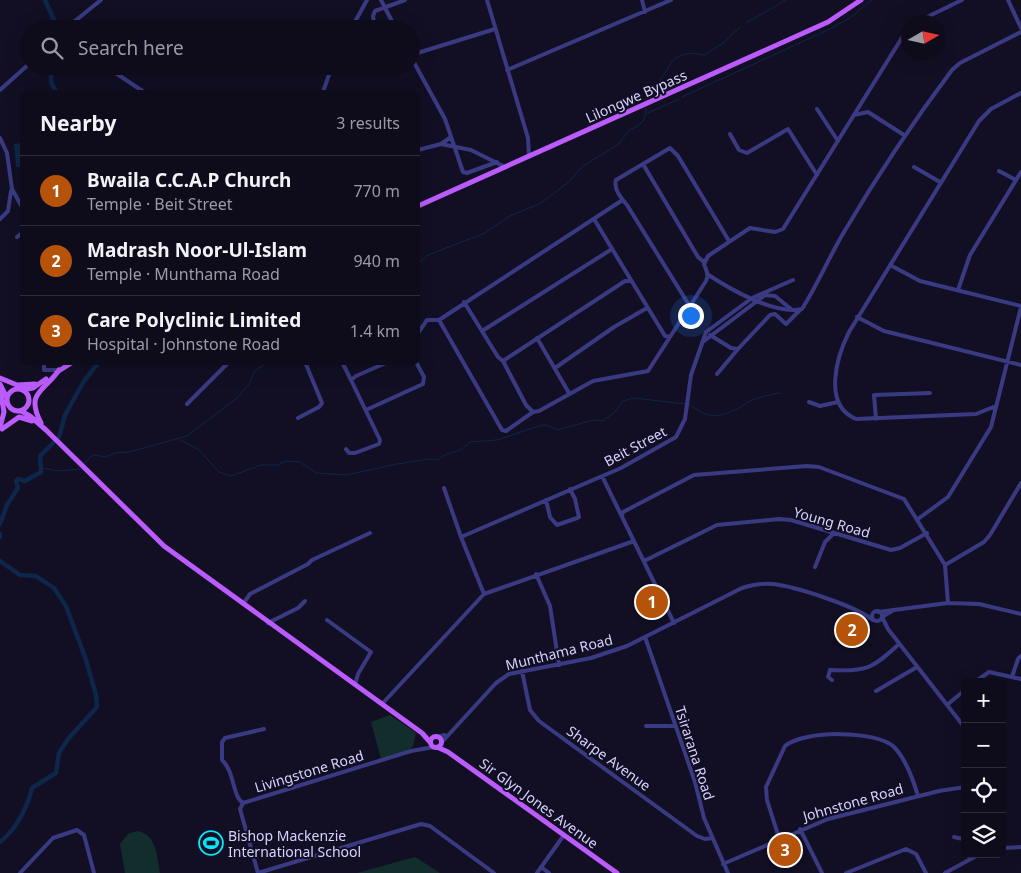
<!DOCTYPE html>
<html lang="en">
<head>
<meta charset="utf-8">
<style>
  :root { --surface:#0e0b1b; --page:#1c1928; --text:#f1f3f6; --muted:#9b9ba3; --line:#2e2b3a; --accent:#b45309 }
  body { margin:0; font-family:"Noto Sans",sans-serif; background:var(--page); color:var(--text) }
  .controls { position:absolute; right:15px; bottom:15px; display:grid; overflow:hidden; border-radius:8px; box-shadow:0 5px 20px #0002 }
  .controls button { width:45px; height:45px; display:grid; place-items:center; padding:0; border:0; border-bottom:1px solid var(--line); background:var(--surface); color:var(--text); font:25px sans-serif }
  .compass { position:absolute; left:901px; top:15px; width:45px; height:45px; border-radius:50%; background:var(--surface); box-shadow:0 5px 20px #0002; rotate:81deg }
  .you { position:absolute; left:690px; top:315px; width:18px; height:18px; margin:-12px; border:4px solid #fff; border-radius:50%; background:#1a73e8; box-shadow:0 0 0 8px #1a73e833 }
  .badge { display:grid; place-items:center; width:32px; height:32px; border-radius:50%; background:var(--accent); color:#fff; font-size:16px; font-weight:700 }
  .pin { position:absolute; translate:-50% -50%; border:2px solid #fff; box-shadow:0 1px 5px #0006 }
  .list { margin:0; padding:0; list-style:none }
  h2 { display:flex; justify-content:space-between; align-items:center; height:65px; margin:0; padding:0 20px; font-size:21px }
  h2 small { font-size:16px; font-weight:400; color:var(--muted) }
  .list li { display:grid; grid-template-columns:32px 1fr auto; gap:15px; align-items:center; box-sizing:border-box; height:70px; padding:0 20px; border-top:1px solid var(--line) }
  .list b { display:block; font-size:19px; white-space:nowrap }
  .list p { margin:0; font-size:16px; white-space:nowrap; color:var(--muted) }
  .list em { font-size:16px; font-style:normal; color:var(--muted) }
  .icon { flex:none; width:28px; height:28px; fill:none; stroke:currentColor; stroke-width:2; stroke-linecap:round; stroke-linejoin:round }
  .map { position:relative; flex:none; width:1021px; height:873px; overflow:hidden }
  .search { position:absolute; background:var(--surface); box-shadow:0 5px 20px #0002; left:20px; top:20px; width:400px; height:55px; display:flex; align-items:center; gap:12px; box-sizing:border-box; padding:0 18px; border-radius:28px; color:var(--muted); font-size:19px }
  .panel { position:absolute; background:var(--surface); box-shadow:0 5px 20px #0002; left:20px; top:90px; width:400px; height:275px; border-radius:8px }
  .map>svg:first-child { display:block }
  .green { fill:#122e2c }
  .water { fill:#0d2649 }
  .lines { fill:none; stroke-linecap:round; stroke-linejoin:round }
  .stream { stroke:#0d2649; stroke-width:1 }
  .river { stroke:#0d2649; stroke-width:4.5 }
  .minor { stroke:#3a3a82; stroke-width:4 }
  .major { stroke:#bb5bfd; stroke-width:5 }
  .labels { text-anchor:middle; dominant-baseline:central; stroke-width:4; stroke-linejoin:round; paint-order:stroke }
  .street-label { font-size:14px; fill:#d6d2fe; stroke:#120f24 }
  .poi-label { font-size:14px; fill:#d6d2fe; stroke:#120f24; text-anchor:start }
</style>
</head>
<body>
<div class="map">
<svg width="1021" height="873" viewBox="0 0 1021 873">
  <rect width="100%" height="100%" fill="#120f24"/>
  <path class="green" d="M390,715L416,733L413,746L410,749L381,759L371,722Z
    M137,831C157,834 157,857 160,873H125L120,844L128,834Z
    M415,857L440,873H357Z"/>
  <path class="water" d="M22,143V167H16L14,144Z"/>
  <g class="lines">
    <path class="stream" d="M746,23L786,0
      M682,97L830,29L851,17L872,0
      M645,99L647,91L658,84L672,61L679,56L690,53L704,55L723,43L740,27
      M646,114L679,99
      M418,264L428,255L485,233L510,216L541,203L569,182L583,166L619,144L629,130L638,126L644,120L646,109
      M689,405C694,407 698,411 703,413C719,420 734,411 747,403C754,398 772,394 780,393
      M180,440L198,449L219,472L231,476L261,465H277L287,461L300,462L316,473L346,475L397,464L430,459L438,460C448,450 459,455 470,442L497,440L542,425H547L557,430L593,420L603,421L616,411L623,401L633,398L686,404
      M84,464L90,457L94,455L105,457L115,453L129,452L187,436L238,397L249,384L255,371L268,362
      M42,468L58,471L80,469"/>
    <path class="river" d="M45,0L58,29
      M51,66V82L56,92
      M0,524L7,505L18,488L16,481L18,479L25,481L41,472L40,456L59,437L65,415L84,381L99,362
      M0,534V537
      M0,561L20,575L36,576L54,588L66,606L86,660L96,695L97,707L68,739L59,753L56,773L32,788C28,806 16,830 0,842"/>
    <path class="minor" d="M381,0L396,29
      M487,0L528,138L529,157
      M642,0L645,12
      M1008,0L1021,28
      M917,22L962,0
      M65,29L101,0
      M351,29L367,0
      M375,29L373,16L375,11L405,0
      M411,55L495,29
      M411,57L445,119L463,172L467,173L497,162
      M105,66L144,92
      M507,70L671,0
      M0,90L29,64
      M323,92L332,66
      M817,109L838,141
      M854,115L868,112L904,135
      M730,134L739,150L747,153L788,129L817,175
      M0,138L7,153L12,189L22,207
      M441,144L471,150L505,167
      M418,150L441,144L451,137
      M643,164L698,257L704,262
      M914,167L940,182
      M999,171L1016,180
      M0,219L8,211L11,191
      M594,219L665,336L670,337L706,281L708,275L704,264L708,256L750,228L775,232L783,229L908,28
      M17,237L22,233
      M890,265L920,281L1021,306
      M707,274C728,288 776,316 802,309C818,284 829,257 844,232C877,176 913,122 952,70L960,63L1021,32
      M958,290L970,255L1021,172
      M464,302L498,357L503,361L526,405L533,412L539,411L593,381L648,371L670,337
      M689,305L627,205C622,199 613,189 616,180L670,148L678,156L729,241
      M857,317L884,331L1021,365
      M439,320L502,430L506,431L533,412
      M482,331L612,249
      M418,333L427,320H439L621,201
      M710,335L731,348L738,349L770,315L775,314L786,324L800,310
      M537,338L569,393
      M704,341L765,295L775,296L791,309
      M503,361L625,281H632
      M44,362V370H58
      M342,362L351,380
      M555,368L614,327L647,308
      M717,374L738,349
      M809,402L820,406L838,402
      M187,404L229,362
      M996,406L976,414L856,419C822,405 837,356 849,332L979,121L991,109L1021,93
      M366,410L423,384L424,377L416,362
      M298,418L319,407L322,403L305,362
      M876,419L874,395L930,393
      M346,449L349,453H355L379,444L380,440L351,380L356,376L388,362
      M602,476L674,623
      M444,488L461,537
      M546,500L550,517L557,525L577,518L579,517L575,499L570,489
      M622,516L623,512L694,475L807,466L819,467L904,499L945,565L948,603
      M918,519L948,497L991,427L1021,307
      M644,561L717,525L779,519L791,520L891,550L900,548L927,533
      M945,565L984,542L990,535L1021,483
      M815,567L825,542L834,533
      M536,574L550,606L559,665
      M484,594L461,537L621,468L676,437L685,419L691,375L706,332L752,298L793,280
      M243,604L250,594L308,564L312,560L370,533
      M892,611L882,617L888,629L965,728
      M872 616a5 5 0 1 1 10 0a5 5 0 1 1-10 0Z
      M878,612L948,603L979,604L1021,614
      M327,620L371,652L358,674L355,685
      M268,623L298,608L305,601
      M645,637L695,782L704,818L728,873
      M522,671L530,710L539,721L697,836L705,839L712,838
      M1012,677L1018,659L1021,656
      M832,680L828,677L830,670C866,672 872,669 899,644
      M975,682L989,672L1021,679
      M876,691L917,667
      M382,704L484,594L634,541
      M948,704L965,690
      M646,726H675
      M437,737L445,735
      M442,742L496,683L509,674L591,658L627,646L742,588C752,585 762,583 772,584C795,586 855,606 873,620
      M243,803C232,796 235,772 222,760V742L225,738L264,729
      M800,829L822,873
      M954,837L963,839
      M779,838L767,800L766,787L785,746C804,730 876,730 894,747C906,759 913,779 918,796
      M1002,848L1021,847
      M723,864L828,819L939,791L965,787
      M541,867L549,873
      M20,873L53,838L77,830L84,835L94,873
      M258,873L240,809L243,803L411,751L434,747
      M258,873L421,824L430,826L494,873
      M537,873L564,835
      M846,873L906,849L916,854L926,873
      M945,873L980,854"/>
    <path class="major" d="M418,206L828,22L861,0
      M57,372L73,362
      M0,378L17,385L35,384
      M0,384L7,398
      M7 400a11 11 0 1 1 22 0a11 11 0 1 1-22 0Z
      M0,389L4,412L0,427
      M22,390L33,388L46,379
      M21,411L30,416L46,430L164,546L422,733L430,742
      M41,423C25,392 44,392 59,370
      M2,429L19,417L32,421
      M430.5 742a5.5 5.5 0 1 1 11 0a5.5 5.5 0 1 1-11 0Z
      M437,747L448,752L617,873"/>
  </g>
  <defs>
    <g id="stadium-ring" transform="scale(1.25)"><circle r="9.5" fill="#120f24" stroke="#03e9fa" stroke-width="1.5"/><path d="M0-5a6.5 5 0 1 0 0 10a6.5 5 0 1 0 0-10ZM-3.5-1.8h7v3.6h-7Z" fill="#03e9fa"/></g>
  </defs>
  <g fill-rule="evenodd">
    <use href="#stadium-ring" x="211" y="843"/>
  </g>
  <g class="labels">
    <g class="street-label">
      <text transform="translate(636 96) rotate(-24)">Lilongwe Bypass</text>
      <text transform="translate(635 446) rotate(-28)">Beit Street</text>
      <text transform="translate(832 522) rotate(16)">Young Road</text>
      <text transform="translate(559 652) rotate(-14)">Munthama Road</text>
      <text transform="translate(695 753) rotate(72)">Tsirarana Road</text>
      <text transform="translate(609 758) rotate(36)">Sharpe Avenue</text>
      <text transform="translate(309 771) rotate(-17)">Livingstone Road</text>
      <text transform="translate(853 802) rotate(-16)">Johnstone Road</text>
      <text transform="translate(539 803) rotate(36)">Sir Glyn Jones Avenue</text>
    </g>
    <g class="poi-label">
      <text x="228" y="835">Bishop Mackenzie<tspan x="228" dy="16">International School</tspan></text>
    </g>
  </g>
</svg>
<div class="controls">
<button>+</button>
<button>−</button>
<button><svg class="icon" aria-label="locate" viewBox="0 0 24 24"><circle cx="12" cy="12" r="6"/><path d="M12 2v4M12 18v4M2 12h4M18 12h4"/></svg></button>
<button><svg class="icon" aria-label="layers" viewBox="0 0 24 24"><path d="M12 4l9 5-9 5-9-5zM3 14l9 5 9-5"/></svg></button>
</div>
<svg class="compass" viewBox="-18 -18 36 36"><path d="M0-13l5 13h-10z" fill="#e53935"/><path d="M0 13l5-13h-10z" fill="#9b9ba3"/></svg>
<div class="you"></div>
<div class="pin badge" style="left:652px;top:602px">1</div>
<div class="pin badge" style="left:852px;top:630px">2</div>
<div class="pin badge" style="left:785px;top:850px">3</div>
<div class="search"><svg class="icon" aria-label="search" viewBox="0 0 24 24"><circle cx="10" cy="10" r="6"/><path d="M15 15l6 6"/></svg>Search here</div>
<section class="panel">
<h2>Nearby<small>3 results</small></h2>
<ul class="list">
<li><span class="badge">1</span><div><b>Bwaila C.C.A.P Church</b><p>Temple · Beit Street</p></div><em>770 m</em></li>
<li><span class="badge">2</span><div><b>Madrash Noor-Ul-Islam</b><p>Temple · Munthama Road</p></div><em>940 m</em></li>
<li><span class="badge">3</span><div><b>Care Polyclinic Limited</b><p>Hospital · Johnstone Road</p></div><em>1.4 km</em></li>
</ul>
</section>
</div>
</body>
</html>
